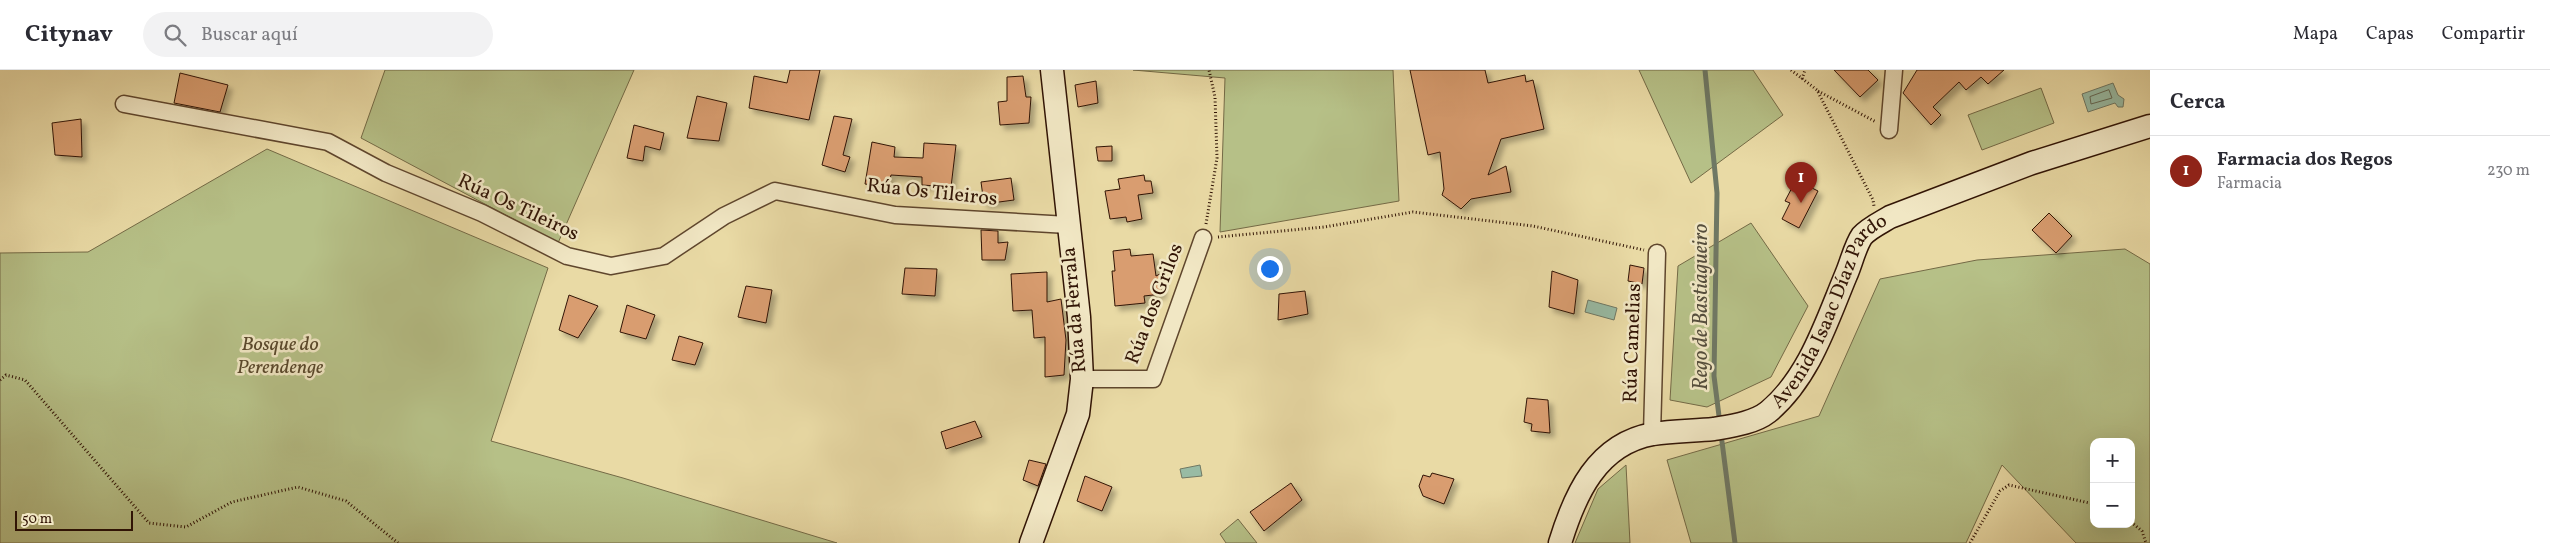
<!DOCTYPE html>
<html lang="es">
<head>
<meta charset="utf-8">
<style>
  :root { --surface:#fff; --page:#f2f2f3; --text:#2b2b33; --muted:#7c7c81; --line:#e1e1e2; --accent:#8f2418 }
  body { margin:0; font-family:Vollkorn,serif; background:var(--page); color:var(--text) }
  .controls { position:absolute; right:15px; bottom:15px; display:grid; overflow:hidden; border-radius:10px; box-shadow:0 5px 20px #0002 }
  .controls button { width:45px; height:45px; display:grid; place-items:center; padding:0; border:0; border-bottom:1px solid var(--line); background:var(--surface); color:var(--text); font:25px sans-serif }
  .scale { position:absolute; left:15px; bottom:12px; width:118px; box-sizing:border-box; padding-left:5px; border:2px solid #311405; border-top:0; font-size:14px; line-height:18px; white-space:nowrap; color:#311405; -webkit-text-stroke:4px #f1e7c4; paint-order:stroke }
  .you { position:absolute; left:1269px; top:198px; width:18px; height:18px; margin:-12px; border:4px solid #fff; border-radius:50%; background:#1a73e8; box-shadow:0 0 0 8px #1a73e833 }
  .badge { display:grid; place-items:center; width:32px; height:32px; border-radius:50%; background:var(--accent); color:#fff; font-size:16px; font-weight:700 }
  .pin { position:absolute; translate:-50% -41px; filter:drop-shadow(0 1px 2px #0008) }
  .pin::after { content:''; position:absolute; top:26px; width:18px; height:15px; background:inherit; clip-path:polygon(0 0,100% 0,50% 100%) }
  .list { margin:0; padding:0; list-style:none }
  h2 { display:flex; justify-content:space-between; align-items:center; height:65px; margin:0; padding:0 20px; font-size:21px }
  h2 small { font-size:16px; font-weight:400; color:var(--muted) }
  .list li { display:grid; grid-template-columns:32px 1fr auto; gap:15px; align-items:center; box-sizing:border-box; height:70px; padding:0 20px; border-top:1px solid var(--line) }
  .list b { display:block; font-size:19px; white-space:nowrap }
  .list p { margin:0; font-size:16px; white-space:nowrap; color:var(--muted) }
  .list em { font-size:16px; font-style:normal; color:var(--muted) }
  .icon { flex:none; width:28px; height:28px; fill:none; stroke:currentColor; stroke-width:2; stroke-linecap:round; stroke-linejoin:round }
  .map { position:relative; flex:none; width:2150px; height:473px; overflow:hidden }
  header { display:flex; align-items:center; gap:30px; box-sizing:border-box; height:70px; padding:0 25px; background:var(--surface); border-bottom:1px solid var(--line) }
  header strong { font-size:24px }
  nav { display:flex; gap:28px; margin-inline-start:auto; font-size:18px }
  .search { width:350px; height:45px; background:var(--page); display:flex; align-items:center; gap:12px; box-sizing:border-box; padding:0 18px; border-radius:28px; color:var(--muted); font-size:19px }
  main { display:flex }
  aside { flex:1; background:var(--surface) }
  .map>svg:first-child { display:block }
  .green { fill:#b6c087; stroke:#746a46; fill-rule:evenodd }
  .water { fill:#98bba4; stroke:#6f7864 }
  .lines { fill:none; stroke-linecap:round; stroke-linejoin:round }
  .shore { stroke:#646854; stroke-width:1 }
  .stream { stroke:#6f7864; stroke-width:5 }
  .building { fill:#d99d6f; stroke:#311405; filter:url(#shadow) }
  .street-casing { stroke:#5f462d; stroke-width:19 }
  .secondary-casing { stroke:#311405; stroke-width:25 }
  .path { stroke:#311405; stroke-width:3; stroke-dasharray:1 2.5; stroke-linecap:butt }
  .street { stroke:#f1e7c4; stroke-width:16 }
  .secondary { stroke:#f1e7c4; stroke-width:22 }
  .labels { text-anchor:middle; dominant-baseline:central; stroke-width:5; stroke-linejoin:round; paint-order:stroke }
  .street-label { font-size:20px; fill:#311405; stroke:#f1e7c4 }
  .park-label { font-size:20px; font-style:italic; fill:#59482c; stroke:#f1e7c4 }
  .water-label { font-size:21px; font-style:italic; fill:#554e3d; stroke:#f1e7c4 }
</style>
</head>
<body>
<header>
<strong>Citynav</strong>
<div class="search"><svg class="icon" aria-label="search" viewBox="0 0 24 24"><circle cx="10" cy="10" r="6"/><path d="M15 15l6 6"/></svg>Buscar aquí</div>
<nav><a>Mapa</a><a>Capas</a><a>Compartir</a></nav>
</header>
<main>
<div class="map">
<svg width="2150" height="473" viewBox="0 0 2150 473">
  <defs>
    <filter id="shadow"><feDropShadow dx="4.5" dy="4.5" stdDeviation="2.5" flood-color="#0004"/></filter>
  </defs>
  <rect width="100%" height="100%" fill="#e9daa5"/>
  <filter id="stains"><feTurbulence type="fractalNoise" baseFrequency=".004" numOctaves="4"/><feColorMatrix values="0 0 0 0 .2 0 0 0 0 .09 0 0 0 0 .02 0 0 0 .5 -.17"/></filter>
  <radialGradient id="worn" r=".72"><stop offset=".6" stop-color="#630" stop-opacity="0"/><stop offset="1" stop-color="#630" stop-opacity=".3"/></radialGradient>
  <path class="green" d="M385,0H634L558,173L361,68Z
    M1133,0H1393L1399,131L1220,162L1225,8Z
    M1639,0H1753L1783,45L1691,113Z
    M2041,18L2054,53L1982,80L1968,45Z
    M267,79L548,198L491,371L623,408L837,473H0V183L88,182Z
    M1751,153L1808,236L1771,307L1707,337L1670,330L1678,196Z
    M2125,179L2150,194V473H2076L2002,395L1966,473H1691L1667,390L1819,346L1880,209L1977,190ZM2094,372H2131V454H2094Z
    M1626,395L1630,473H1575L1598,419Z
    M1238,449L1257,473H1226L1220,464Z"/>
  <path class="water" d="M2113,13L2118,25L2124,29L2123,37H2118L2115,33L2088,42L2082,24Z
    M1588,230L1617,238L1614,250L1585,242Z
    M1200,395L1202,406L1182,408L1180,399Z"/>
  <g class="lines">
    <path class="shore" d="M2109,20L2112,28L2091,34L2090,27Z"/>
    <path class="stream" d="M1705,0L1717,123L1714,306L1720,354
      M1721,364L1735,473"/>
  </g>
  <path class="building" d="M790,0H820L809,50L749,38L754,6L787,13Z
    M1410,0H1485L1488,13L1525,5L1526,12L1533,10L1544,59L1501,69L1488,105L1506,96L1511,122L1471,129L1461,139L1442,125L1444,119L1440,82L1428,85Z
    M1834,0H1868L1878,10L1860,27Z
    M1917,0H2004L1988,14L1981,7L1966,20L1959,12L1933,37L1941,45L1931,55L1903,23Z
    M180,3L228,15L220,42L174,33Z
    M1023,6L1026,27H1031L1029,53L1000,55L998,32L1007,31V7Z
    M1096,11L1098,33L1078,37L1075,15Z
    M697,26L727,33L719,71L687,68Z
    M834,46L852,49L843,85L850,87L845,102L822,95Z
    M81,49L82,87L55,85L52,53Z
    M634,55L664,63L660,80L645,76L643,91L627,88Z
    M872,72L895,77L894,87L923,88L924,73L956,75L951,117L922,115V107L891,105L888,117L865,114Z
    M1112,76V91H1098L1096,77Z
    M1144,105L1145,111H1151L1153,123L1138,125L1142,149L1127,152L1126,147L1110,149L1105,121L1120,119L1118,109Z
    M1011,108L1014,130L984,134L981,112Z
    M1796,110L1818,121L1799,158L1782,149L1790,133L1785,131Z
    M2049,143L2072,166L2056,183L2032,160Z
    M981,160L998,161V173L1008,172L1005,190H982Z
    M1130,179L1131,186L1153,184L1156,206L1160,204L1162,224L1144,226L1145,233L1115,236L1112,201H1115L1113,181Z
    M1630,195L1644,198L1642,214L1628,211Z
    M905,198L937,199L935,226L902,224Z
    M1552,201L1578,210L1574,244L1549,237Z
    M1047,202V232L1061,229L1066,270L1064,305L1045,307V267L1034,268L1032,240L1013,241L1011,204Z
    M746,216L772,220L766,253L738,247Z
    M1305,221L1308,244L1278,250L1279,224Z
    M569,225L598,236L578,268L559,260Z
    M627,235L655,245L646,269L620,262Z
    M679,266L703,273L695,295L672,290Z
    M1527,328L1548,330L1550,363L1531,361L1532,354L1524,352Z
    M975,351L982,367L946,379L941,362Z
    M1029,390L1046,394L1038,416L1023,410Z
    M1432,403L1454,409L1444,434L1423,426L1419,416L1423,405L1430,407Z
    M1085,406L1112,417L1102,441L1077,431Z
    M1291,413L1302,430L1264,461L1250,442Z"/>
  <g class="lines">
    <g class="street-casing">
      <path id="street" d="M124,34L328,72L386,103L482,143L567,186L611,196L664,186L724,146L775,121L895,145L1068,155
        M1889,60L1894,0
        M1082,309H1153L1203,168
        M1652,364L1657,183"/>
    </g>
    <g class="secondary-casing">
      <g id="secondary">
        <path d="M1031,473L1078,344L1082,309L1079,247L1052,0"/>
        <path id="s1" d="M1560,473C1575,424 1597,374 1653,364C1673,361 1694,361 1714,359C1731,356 1754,353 1768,342C1809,308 1826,253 1846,205C1851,194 1855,176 1862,166C1869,158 1882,152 1890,147L2032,93L2150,56"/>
      </g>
    </g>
    <path class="path" d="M1791,0L1817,20L1873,130L1874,136
      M1802,9L1805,0
      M1818,21L1876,52
      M1206,154L1217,88L1215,27L1209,0
      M1218,167L1324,157L1413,142L1533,156L1644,180
      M0,310L6,305L25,310L149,453L186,457L232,432L298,417L346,431L398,473
      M2131,452L2142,461L2146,473
      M1970,473L2000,421L2009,415L2094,434"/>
    <use href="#street" class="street"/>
    <use href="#secondary" class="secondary"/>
  </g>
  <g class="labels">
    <g class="street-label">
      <text transform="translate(932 123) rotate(6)">Rúa Os Tileiros</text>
      <text transform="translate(518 138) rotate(25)">Rúa Os Tileiros</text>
      <text transform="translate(1155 234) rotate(-69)">Rúa dos Grilos</text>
      <text transform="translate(1075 240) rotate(-95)">Rúa da Ferrala</text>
      <text stroke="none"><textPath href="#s1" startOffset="390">Avenida Isaac Díaz Pardo</textPath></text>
      <text transform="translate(1633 273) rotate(-88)">Rúa Camelias</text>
    </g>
    <g class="park-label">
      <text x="280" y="275">Bosque do<tspan x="280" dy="23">Perendenge</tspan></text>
    </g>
    <g class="water-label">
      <text transform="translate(1701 237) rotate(-90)">Rego de Bastiagueiro</text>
    </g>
  </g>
  <rect width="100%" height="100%" filter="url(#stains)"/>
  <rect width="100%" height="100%" fill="url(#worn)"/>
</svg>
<div class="controls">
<button>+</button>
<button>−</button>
</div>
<div class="scale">50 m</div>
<div class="you"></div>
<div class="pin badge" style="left:1801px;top:133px">1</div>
</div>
<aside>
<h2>Cerca<small></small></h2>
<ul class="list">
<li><span class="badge">1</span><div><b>Farmacia dos Regos</b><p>Farmacia</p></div><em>230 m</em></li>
</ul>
</aside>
</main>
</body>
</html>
